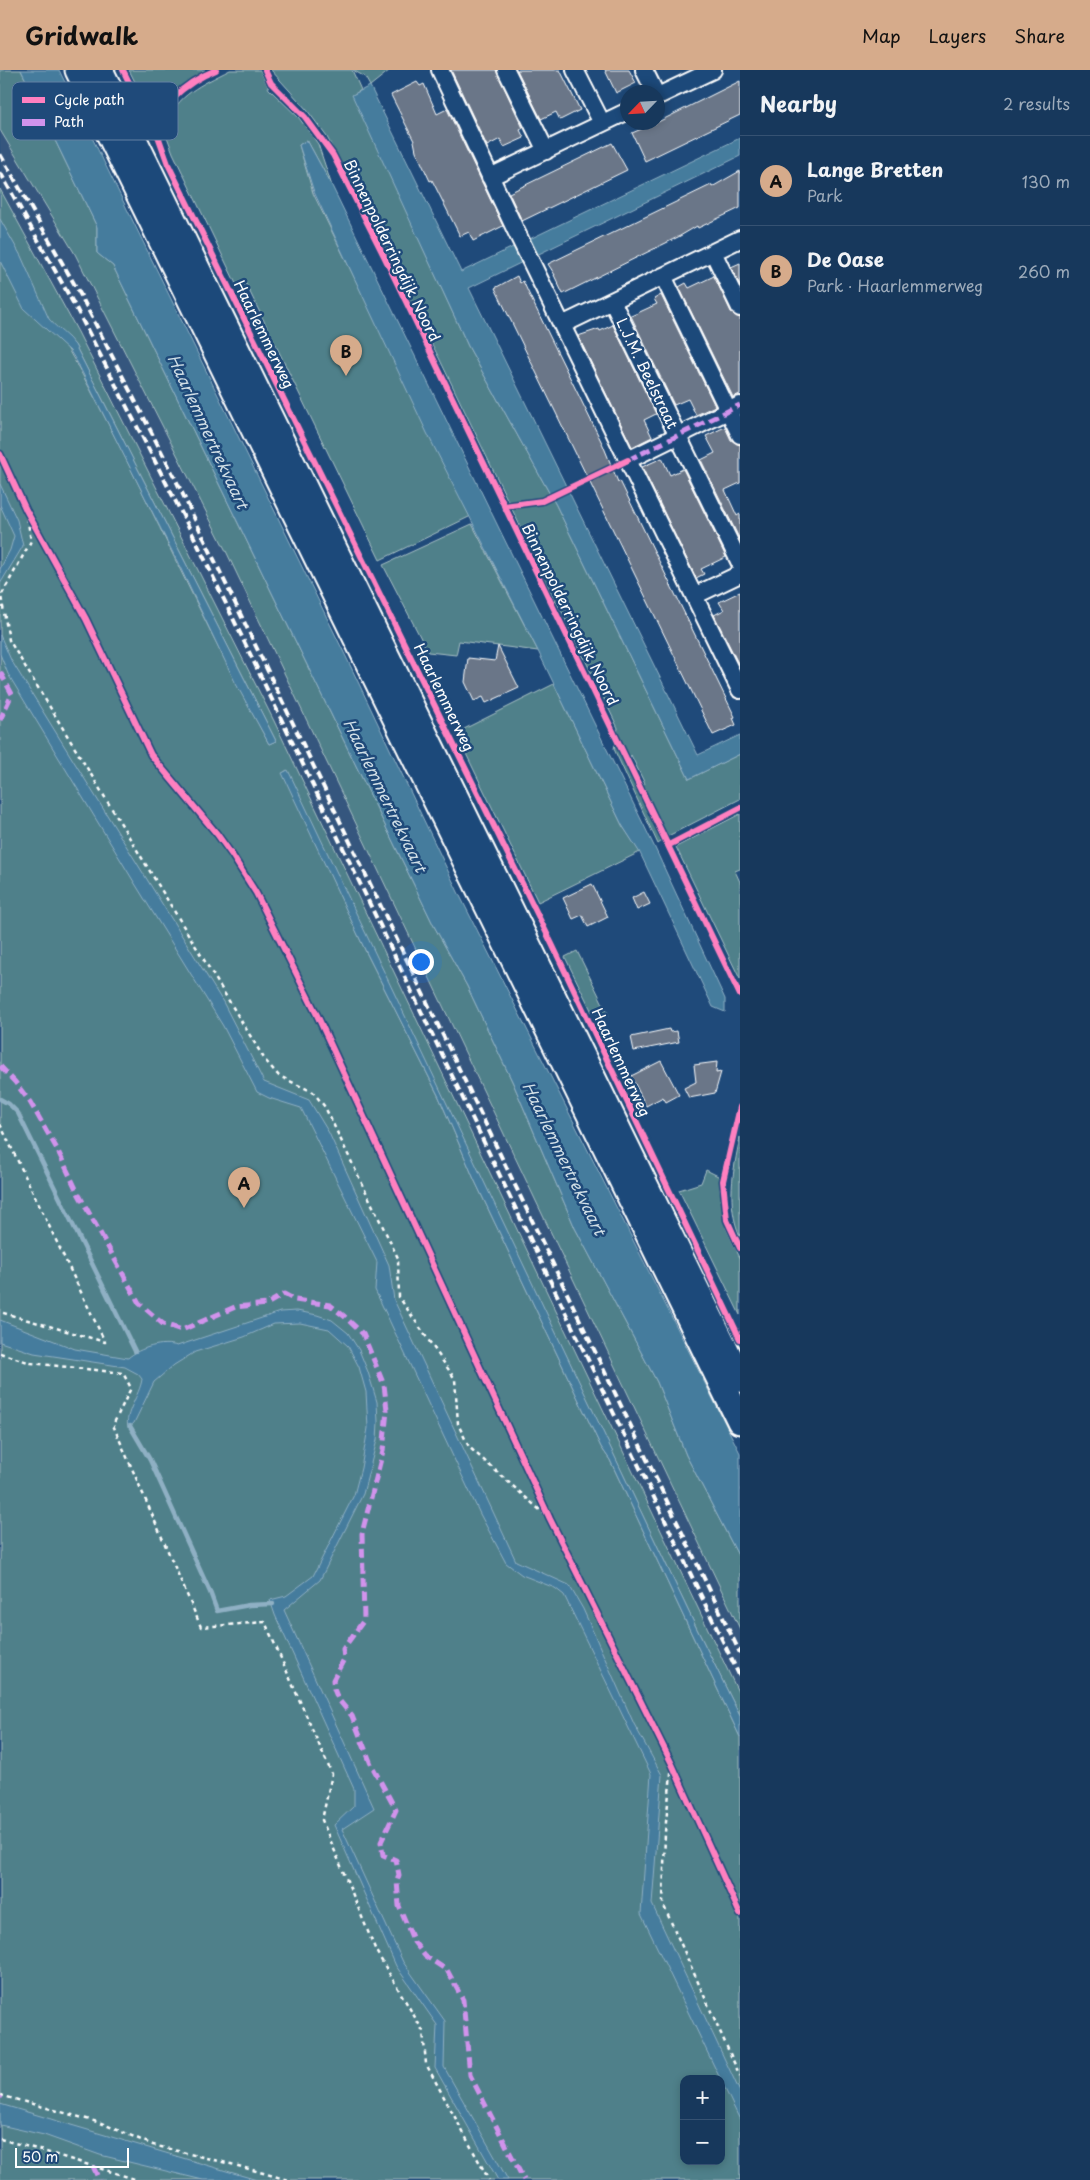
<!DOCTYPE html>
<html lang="en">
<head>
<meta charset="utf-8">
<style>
  :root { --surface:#17385c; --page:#244365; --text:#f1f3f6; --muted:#9eacbb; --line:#365272; --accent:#d6ab8b }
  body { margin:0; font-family:"Playpen Sans",sans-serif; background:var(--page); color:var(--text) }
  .controls { position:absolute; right:15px; bottom:15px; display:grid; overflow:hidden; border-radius:10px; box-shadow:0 2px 8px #0003 }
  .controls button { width:45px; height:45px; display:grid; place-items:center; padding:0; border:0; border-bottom:1px solid var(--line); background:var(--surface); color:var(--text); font:25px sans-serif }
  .compass { position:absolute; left:620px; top:15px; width:45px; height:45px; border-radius:50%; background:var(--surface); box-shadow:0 2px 8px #0003; rotate:245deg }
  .scale { position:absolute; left:15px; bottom:12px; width:114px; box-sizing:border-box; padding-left:5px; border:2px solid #fff; border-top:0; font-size:14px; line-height:18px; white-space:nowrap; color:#fff; -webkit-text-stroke:4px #1f4a7a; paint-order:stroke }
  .you { position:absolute; left:420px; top:891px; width:18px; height:18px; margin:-12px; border:4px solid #fff; border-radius:50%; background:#1a73e8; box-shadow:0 0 0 8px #1a73e833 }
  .badge { display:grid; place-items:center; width:32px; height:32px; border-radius:50%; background:var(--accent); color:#111; font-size:16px; font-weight:700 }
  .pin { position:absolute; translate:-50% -41px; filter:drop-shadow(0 1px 2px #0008) }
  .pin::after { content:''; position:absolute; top:26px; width:18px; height:15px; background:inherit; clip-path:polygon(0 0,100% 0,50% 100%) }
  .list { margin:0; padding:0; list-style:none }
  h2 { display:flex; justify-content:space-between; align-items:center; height:65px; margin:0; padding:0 20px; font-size:21px }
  h2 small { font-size:16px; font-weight:400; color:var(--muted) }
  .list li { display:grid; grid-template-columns:32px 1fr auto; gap:15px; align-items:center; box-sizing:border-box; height:90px; padding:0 20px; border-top:1px solid var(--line) }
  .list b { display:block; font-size:19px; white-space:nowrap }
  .list p { margin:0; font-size:16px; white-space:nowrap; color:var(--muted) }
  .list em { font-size:16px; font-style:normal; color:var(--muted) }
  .map { position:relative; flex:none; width:740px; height:2110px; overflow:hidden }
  header { display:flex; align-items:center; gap:30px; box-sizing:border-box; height:70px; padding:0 25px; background:var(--accent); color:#111 }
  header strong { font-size:24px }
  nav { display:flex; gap:28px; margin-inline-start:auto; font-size:18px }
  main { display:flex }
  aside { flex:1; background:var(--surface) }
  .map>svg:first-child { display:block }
  .built { fill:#36577e }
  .green { fill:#50808a; stroke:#a8c0c4; fill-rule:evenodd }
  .water { fill:#447c9d; stroke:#8fb0c4 }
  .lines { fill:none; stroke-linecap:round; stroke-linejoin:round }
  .stream { stroke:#8fb0c4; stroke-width:4.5 }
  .building { fill:#6a7688; stroke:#fff }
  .street-casing { stroke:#fff; stroke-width:20 }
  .primary-casing { stroke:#fff; stroke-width:29 }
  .path { stroke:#fff; stroke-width:2.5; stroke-dasharray:4 4; stroke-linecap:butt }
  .street { stroke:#1f4a7a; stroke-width:16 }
  .primary { stroke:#1f4a7a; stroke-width:25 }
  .rail { stroke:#fff; stroke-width:4; stroke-dasharray:8 4; stroke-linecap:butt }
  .quiet { stroke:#d193ec; stroke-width:5; stroke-dasharray:10 5; stroke-linecap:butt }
  .cycleway-casing { stroke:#1f4a7a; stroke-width:9 }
  .cycleway { stroke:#ff80c0; stroke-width:6 }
  .labels { text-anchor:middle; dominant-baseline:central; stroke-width:5; stroke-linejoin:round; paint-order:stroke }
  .street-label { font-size:15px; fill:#fff; stroke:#1f4a7a }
  .water-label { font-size:16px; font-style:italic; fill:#d0dee6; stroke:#1f4a7a }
  .key { fill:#1f4a7a; stroke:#6280a2; stroke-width:1 }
  .key-label { font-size:14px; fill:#fff }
</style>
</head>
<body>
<header>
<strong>Gridwalk</strong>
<nav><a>Map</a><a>Layers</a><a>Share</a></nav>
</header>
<main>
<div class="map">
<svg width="740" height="2110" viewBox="0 0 740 2110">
  <rect width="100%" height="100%" fill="#1f4a7a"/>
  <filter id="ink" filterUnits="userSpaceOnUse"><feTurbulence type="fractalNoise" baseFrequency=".02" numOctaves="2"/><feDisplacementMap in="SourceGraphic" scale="10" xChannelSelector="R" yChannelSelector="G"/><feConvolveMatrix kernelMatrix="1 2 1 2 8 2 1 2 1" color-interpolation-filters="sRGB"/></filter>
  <g filter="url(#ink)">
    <path class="built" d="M0,60L75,184L226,481L740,1559V1626L274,651L78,262L0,119Z"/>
    <path class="green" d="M0,0H21L97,157V183L113,196L434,856L467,916L513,1013L575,1158L657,1312L686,1385L740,1489V1559L226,481L75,184L0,60Z
      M129,0H205L179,18L159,40L153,42L148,38Z
      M230,0H260L269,19L299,48L318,74L332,116L307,70L299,75L313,123L471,446L380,490L246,214L238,218L173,83L163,56C180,23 199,16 230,0Z
      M271,0H352L361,20L353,25L468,276L556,435L689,709L740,684V729L670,765L658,774L614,679L618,658L562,542L535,493L537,491L440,290L327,67L307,40ZM631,685L645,714L636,715L627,694Z
      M353,0H390L370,16L365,7Z
      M0,119L78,262L274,651L740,1626V1646L695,1555L287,700L283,703L366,882L439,1027L474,1109L601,1377L610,1390L740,1667V2110H0ZM55,258L75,275L276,671L269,674C217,579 172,481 124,385C102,342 81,299 55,258ZM684,2009H721V2091H684Z
      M472,454L538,581L459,571L456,585L428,582L383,495Z
      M554,614L622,755L640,782L538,832L456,663Z
      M740,744V799L735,801L740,812V909L676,777Z
      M577,881L609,946L592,942L565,887Z
      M740,1067V1167C726,1132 733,1103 740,1067Z
      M706,1100L718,1106L719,1108L721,1107L720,1120L726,1158L740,1188V1245L679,1120L701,1113Z"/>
    <path class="water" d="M21,0H59L350,595L458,822L740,1383V1489L686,1385L657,1312L575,1158L513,1013L467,916L434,856L113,196L97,183V157Z
      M370,16L461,202L740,68V86L469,218L698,685L740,665V684L689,709L556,435L468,276L352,25Z
      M307,70L332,116L654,776L725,929V942L713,937L640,783L622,755L538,581L427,363L314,122L299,75Z
      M0,149L21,186L49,249C57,259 68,265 75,275L276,671L269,674L236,614L179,495L77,292L70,281L24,239L0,191Z
      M0,414L17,450L23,476L0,514V499L10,480L14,466L0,435Z
      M0,565L11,590L223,932L264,1012L309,1030L329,1063L389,1195L394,1230L516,1491L569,1515L583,1539L634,1654L662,1705L652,1834L740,2022V2050L641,1844L651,1704L564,1525L555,1518L522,1505L506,1493L480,1444L375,1220L377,1192L301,1038L269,1028L257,1022L223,956L134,812L8,604L0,584Z
      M288,700L695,1555L740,1646V1667L610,1390L601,1377L474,1109L439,1027L366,882L282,703Z
      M297,1241L317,1245L332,1250L348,1263L359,1280L368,1302L377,1332L378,1352L377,1370L363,1424L320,1510L284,1540L374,1738L342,1759L403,1892L445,1951L444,1997L508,2110H498L435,1998L437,1955L396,1896L334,1755L354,1736V1719L275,1545L270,1530L286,1526L313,1506L354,1425L361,1398L368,1358L366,1322L359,1297L348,1276L329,1259L300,1253L274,1254L244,1267L195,1282L174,1295L154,1312L134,1353L128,1358C124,1343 140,1325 142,1309L138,1304L125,1297L34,1283L0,1272V1250L75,1279L128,1288C139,1278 163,1271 177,1276L280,1242Z
      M0,2034L257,2110H203L100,2085L44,2065L0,2055Z"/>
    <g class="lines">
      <path class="stream" d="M0,1029L9,1034L18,1043L135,1281
        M130,1356L150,1390L210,1522L217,1541L249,1535L273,1534"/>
    </g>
    <path class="building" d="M451,0H496L523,58L520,60L524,68L504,77L500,69L487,76Z
      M517,0H560L580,40L560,50L556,42L541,49Z
      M605,0H629L636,13L616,23Z
      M740,11V45L645,91L632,63L658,52Z
      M417,12L420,16L424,14L437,44L447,39L503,156L473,171L469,162L460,166L432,110L430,111L416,81L414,71L391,25Z
      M612,73L627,100L522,151L509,123Z
      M740,101V138L698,158L697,156L680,166L563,224L554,205H555L548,194L711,115L712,117Z
      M740,193V215L731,197Z
      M517,206L520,213L523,211L528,222L603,375L618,412L620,411L735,647L733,648L736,655L722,661L713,665L495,218Z
      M714,206L731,242L740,248V324L733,327L679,217L686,213L689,218Z
      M661,225L715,336L696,345L688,329L674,335L631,246L657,234L654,229Z
      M613,255L656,344L644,350L652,367L632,377L578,266L599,259L600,261Z
      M725,357L731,370L740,375V413L725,420L737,446L740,444V470L701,390L715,383L706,366Z
      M662,388L670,405L683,399L726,487L701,499L704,504L696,508L642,397Z
      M740,522V597L714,545L724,540L719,532Z
      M498,576L519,618L486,633L483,627L474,631L465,612L468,588L495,591Z
      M592,814L608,847L588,857L582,845L573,849L563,828Z
      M644,822L650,834L637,840L632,828Z
      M669,959L670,962L677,961L679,972L634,981L631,967Z
      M661,991L679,1025L666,1032L663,1027L646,1036L631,1006Z
      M717,992L716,1003L721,1002L715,1023L689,1028L684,1018L696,1012L694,995Z"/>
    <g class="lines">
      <g class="street-casing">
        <path id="street" d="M440,0L516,161L740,620
          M506,0L546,81
          M575,0L602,53
          M644,0L655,22
          M658,26L713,0
          M490,107L628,41
          M713,182L740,238
          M663,206L740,365
          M612,231L740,493
          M562,255L740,169
          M628,390L740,335
          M694,526L740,504"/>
      </g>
      <g class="primary-casing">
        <path id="primary" d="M78,0L740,1351
          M100,0L740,1309"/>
      </g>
      <path class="path" d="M26,440L31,471L1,526L9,570L265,990L279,1006L313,1022L325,1037L398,1188L399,1227L455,1309L458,1354L469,1377L550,1449
        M0,1054L105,1272L0,1242
        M0,1283L31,1293L123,1303L131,1318L113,1355L201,1557L265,1552L332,1704L322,1750L376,1881L423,1961L426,1994L489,2110
        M672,1694L665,1762L663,1834L740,2006
        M0,2025L101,2053L153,2075L231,2094L288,2110
        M0,2069L40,2080L138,2110"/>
      <use href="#street" class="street"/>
      <use href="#primary" class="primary"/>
      <path class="rail" d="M0,84L80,224L174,406L740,1583
        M0,102L76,238L195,469L740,1607"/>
      <path class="quiet" d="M628,390L740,335
        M0,602L12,624L0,650
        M0,996L15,1012L30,1032L57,1079L78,1123L139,1233L163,1254L182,1260L235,1237L267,1234L284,1224L295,1230L330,1235L344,1246L363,1264L384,1315L387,1340L383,1381L362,1463L364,1550L343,1579L344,1589L333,1610L334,1619L338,1629L352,1646L371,1694L396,1740L381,1772L383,1785L396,1790L399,1805L397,1811L399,1836L414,1872L425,1886L447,1900L463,1930L470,2005L524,2110
        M0,2028L1,2026
        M93,2096L99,2110"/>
      <g class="cycleway-casing">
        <path id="cycleway" d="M123,0L145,45L152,49L168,94L552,874L740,1269
          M265,0L271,13L305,47L333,85L384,186L740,925
          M152,49C167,42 163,39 173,28C184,17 201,6 216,0
          M0,384L26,440L86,549L151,685L217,764L232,785L256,823L317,945L550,1449L672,1694L740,1844
          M504,436L542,431L628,390
          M669,775L740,738
          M740,1037L723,1111L727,1150L740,1178"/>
      </g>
      <use href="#cycleway" class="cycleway"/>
    </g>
  </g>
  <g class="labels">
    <g class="street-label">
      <text transform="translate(393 180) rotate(64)">Binnenpolderringdijk Noord</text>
      <text transform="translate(265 264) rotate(64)">Haarlemmerweg</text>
      <text transform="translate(648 303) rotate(64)">L.J.M. Beelstraat</text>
      <text transform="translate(571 544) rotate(64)">Binnenpolderringdijk Noord</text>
      <text transform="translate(445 627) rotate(64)">Haarlemmerweg</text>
      <text transform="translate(622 992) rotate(65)">Haarlemmerweg</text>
    </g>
    <g class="water-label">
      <text transform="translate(209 361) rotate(65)">Haarlemmertrekvaart</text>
      <text transform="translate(386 725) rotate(64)">Haarlemmertrekvaart</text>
      <text transform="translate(565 1088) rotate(64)">Haarlemmertrekvaart</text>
    </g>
  </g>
  <rect x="12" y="12" width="166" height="58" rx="8" class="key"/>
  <rect x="22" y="27" width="23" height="6" fill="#ff80c0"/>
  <rect x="22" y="49" width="23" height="7" fill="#d193ec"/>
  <g class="key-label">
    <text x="54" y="35">Cycle path</text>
    <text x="54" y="57">Path</text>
  </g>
</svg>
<div class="controls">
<button>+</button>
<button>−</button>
</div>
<svg class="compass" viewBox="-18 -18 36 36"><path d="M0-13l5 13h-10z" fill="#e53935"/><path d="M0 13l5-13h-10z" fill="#9eacbb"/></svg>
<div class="scale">50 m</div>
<div class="you"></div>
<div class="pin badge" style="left:244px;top:1138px">A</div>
<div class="pin badge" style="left:346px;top:306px">B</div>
</div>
<aside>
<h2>Nearby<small>2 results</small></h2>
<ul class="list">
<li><span class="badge">A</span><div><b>Lange Bretten</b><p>Park</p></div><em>130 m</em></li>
<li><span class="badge">B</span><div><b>De Oase</b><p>Park · Haarlemmerweg</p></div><em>260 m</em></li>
</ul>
</aside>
</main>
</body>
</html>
